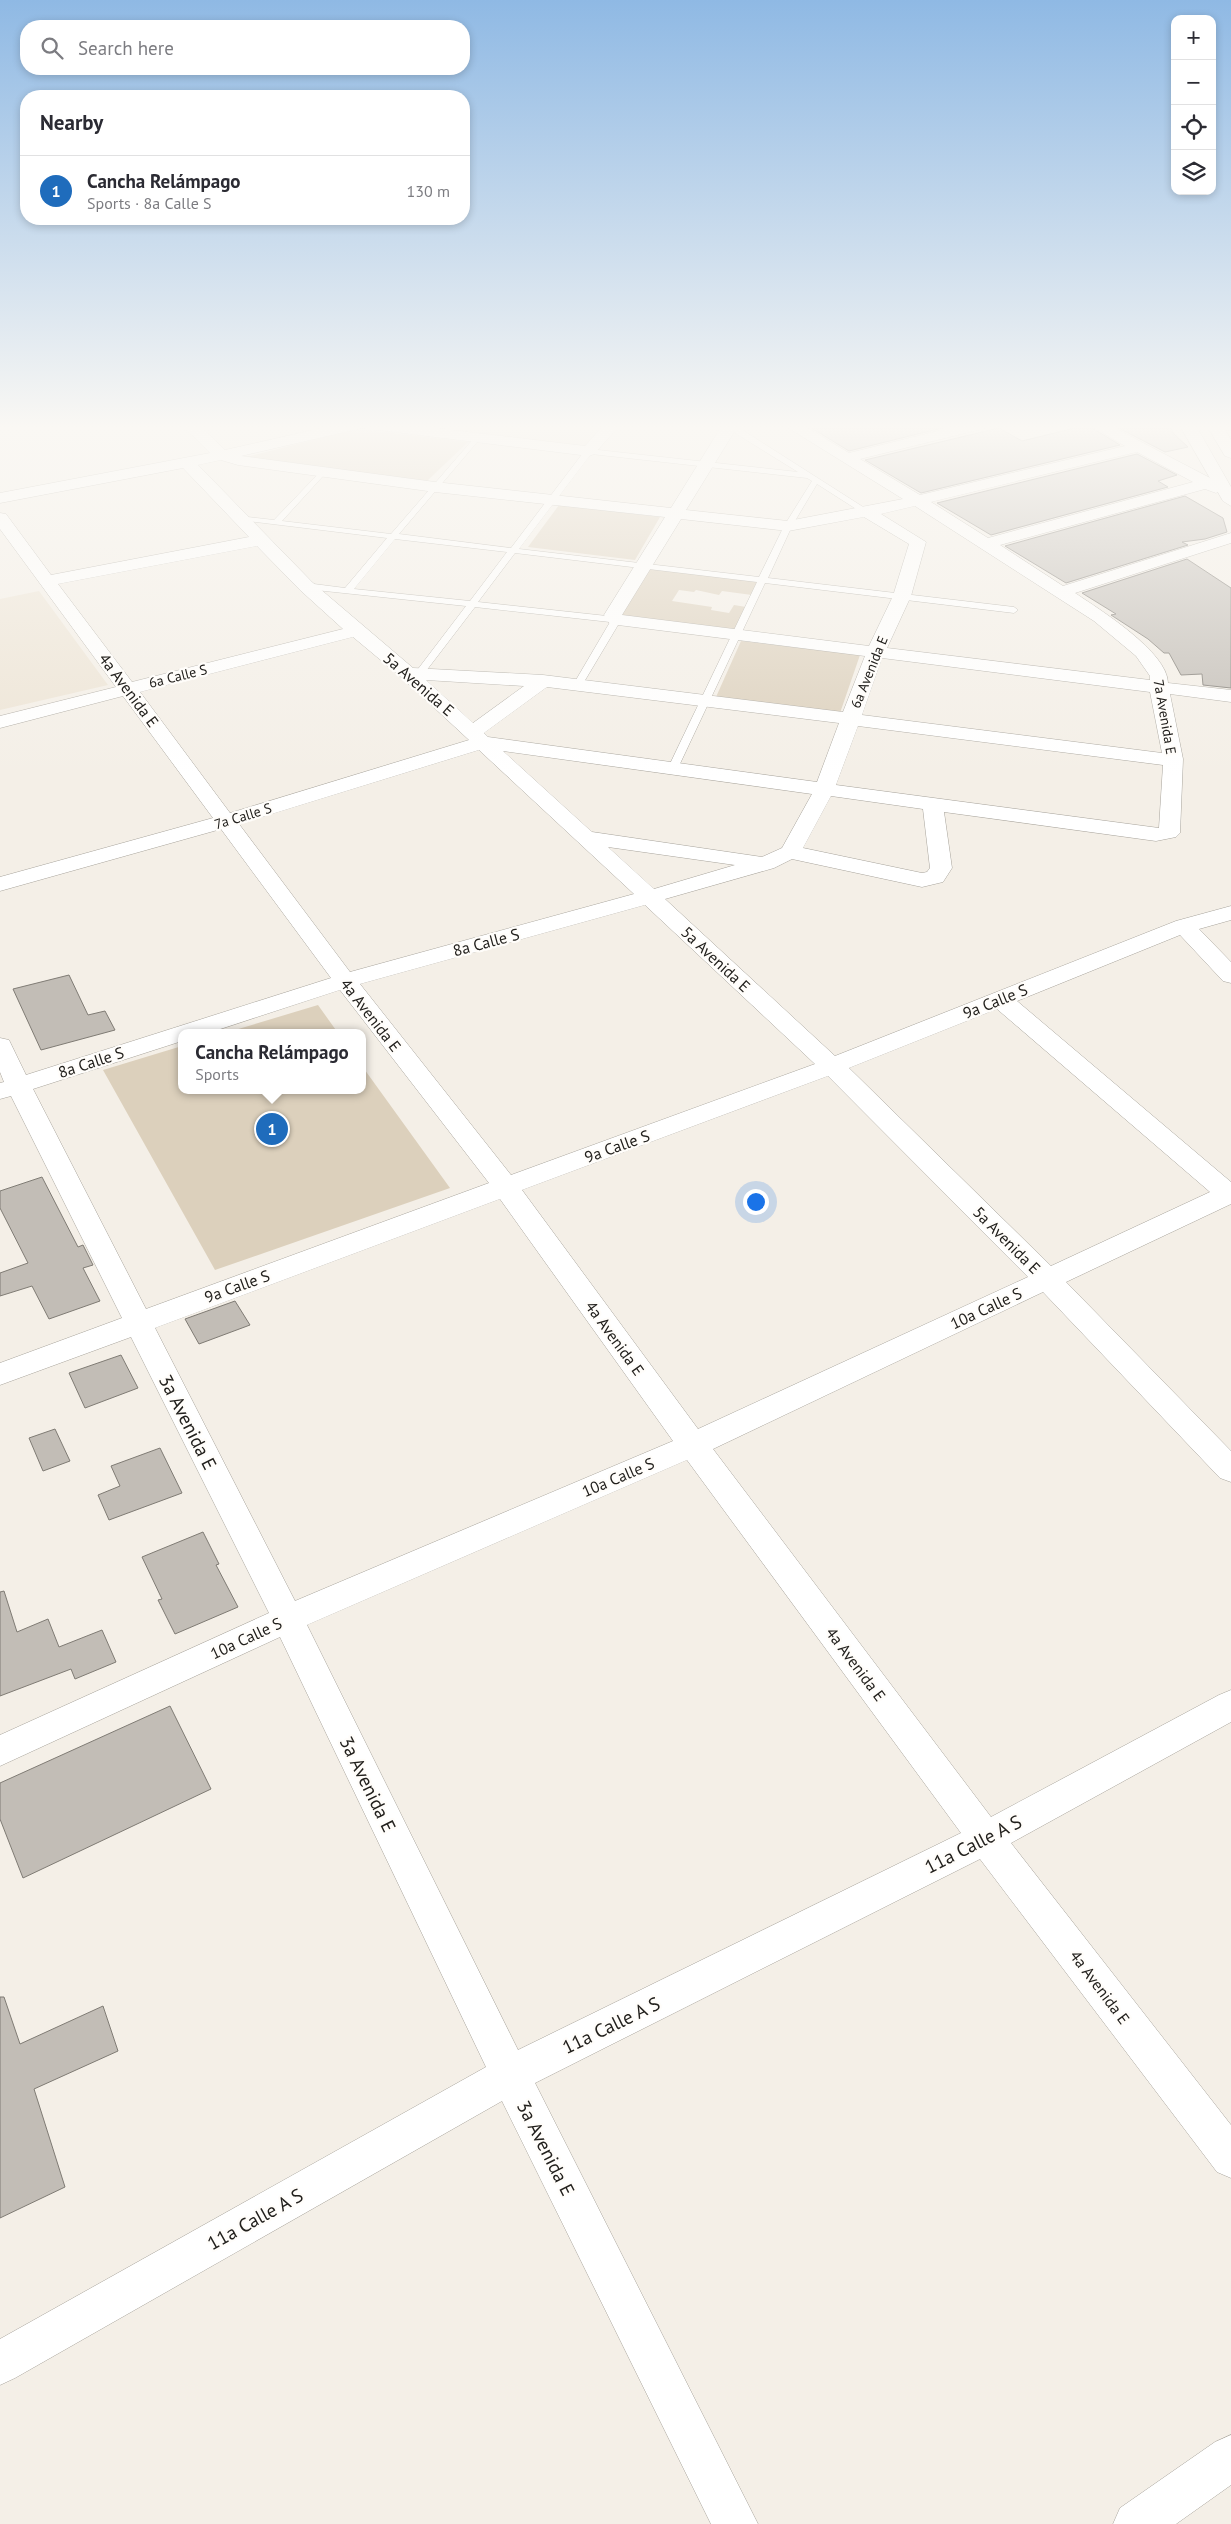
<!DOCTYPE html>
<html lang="en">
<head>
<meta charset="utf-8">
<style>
  :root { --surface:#fff; --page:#f7f7f7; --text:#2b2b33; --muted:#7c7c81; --line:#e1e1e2; --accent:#1f6cbc }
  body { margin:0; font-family:"PT Sans",sans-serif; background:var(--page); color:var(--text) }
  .controls { position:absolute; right:15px; top:15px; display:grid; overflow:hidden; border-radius:10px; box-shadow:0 2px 8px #0003 }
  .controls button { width:45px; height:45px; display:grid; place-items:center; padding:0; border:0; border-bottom:1px solid var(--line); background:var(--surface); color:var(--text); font:25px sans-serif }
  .you { position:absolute; left:755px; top:1201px; width:18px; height:18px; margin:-12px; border:4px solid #fff; border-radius:50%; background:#1a73e8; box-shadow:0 0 0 8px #1a73e833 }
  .badge { display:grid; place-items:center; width:32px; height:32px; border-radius:50%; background:var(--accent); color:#fff; font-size:16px; font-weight:700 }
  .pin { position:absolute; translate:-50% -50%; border:2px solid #fff; box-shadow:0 1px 5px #0006 }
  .popup { position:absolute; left:178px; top:1029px; width:188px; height:65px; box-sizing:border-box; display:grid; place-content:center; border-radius:10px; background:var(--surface); filter:drop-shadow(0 1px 4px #0005); font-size:16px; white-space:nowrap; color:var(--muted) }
  .popup b { font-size:19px; color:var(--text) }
  .popup::after { content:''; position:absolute; left:50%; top:100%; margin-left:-10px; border:10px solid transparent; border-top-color:var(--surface) }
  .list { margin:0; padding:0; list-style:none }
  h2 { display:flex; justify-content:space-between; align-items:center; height:65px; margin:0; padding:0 20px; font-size:21px }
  h2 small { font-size:16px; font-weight:400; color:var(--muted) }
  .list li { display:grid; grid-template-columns:32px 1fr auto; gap:15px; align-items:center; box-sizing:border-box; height:70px; padding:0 20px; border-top:1px solid var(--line) }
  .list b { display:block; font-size:19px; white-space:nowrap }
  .list p { margin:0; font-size:16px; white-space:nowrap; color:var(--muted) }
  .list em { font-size:16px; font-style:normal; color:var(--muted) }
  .icon { flex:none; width:28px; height:28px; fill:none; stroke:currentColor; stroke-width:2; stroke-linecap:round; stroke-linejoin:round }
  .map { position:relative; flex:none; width:1231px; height:2524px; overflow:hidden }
  .search { position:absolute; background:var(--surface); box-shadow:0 2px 8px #0003; left:20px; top:20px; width:450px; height:55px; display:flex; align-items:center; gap:12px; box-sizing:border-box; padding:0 18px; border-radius:20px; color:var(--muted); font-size:19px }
  .panel { position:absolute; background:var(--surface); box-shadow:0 2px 8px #0003; left:20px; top:90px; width:450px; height:135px; border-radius:20px }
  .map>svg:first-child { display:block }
  .built { fill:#ede4d5 }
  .green { fill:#dcd0bc }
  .building { fill:#c2bdb6; stroke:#7f7b74 }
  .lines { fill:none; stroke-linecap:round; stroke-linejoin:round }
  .lane-casing { stroke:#a8a49c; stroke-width:1 }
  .street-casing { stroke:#a8a49c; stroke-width:1 }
  .highway-casing { stroke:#a8a49c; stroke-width:1 }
  .lane { fill:#fff; fill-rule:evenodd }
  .street { fill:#fff; fill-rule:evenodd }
  .highway { fill:#fff; fill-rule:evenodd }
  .labels { text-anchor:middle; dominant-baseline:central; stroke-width:4.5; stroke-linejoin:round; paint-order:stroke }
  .far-street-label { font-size:14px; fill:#22201d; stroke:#fffdfa }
  .street-label { font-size:16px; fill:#22201d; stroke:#fffdfa }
  .near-street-label { font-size:19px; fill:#22201d; stroke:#fffdfa }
</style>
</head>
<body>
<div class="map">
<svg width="1231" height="2524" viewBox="0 0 1231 2524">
  <rect width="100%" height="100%" fill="#f4efe7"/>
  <path class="built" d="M389,424H608L588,447Z
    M39,591L108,685L0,710V599Z"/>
  <path class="green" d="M357,429L468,442L426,482L246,457Z
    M559,505L660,517L635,560L528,547Z
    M647,567L760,581L752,595L722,591L719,595L696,590L694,592L679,590L672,601L712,607L711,610L729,613L734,605L746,607L734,633L621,615Z
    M741,641L860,655L840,713L716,697Z
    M318,1005L338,1033H225Z
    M182,1046V1090H362V1066L450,1188L215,1270L103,1070Z"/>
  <path class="building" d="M805,424H958L849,451Z
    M1111,424H1138L1146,428L1168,424L1174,434L1188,447L1165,452Z
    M1087,425L1120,445L921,493L865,460L999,428L1022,441Z
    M1137,454L1177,475L1158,481L1168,487L991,535L937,503Z
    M1185,496L1223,518L1227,532L1205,539L1182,542L1188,545L1066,583L1005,546Z
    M1187,559L1231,588V688L1203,685L1202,674L1181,675L1169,653H1164L1148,639L1111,615L1116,614L1082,593Z
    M69,975L88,1015L105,1011L115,1030L41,1050L13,989Z
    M42,1177L78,1247L83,1245L93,1265L83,1268L100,1301L49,1319L32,1286L0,1296V1273L28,1263L0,1208V1191Z
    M235,1301L250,1325L199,1344L185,1319Z
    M121,1355L138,1388L85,1408L69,1373Z
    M55,1429L70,1461L43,1471L29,1438Z
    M160,1448L182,1493L109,1520L98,1495L120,1486L111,1466Z
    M203,1532L219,1564L216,1565L238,1607L175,1634L158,1600L162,1599L142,1557Z
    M4,1591L17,1632L48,1619L59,1647L102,1630L116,1662L75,1679L71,1669L0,1696V1592Z
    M170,1706L211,1789L23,1878L0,1819V1783Z
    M0,1997H4L20,2044L103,2006L118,2051L34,2089L65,2187L0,2218Z"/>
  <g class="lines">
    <g class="lane-casing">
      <path id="lane" d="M727,424H733L871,512L864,514L817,484L792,526L768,578L1014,607L1018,610L1014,613L765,583L678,768L673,771L668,768L757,582L515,553L478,602L616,617L621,620L581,687L573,685L610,622L475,607L423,675L420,676L415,673L466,606L306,589L302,586L306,583L345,588L387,538L239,520L235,518L239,516L274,520L321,471L325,473L324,475L282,521L391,534L475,437L479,439L478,441L399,534L511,548L586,449H589L798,472L727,428ZM591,454L807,478L812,481L784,526L759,577L519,549ZM395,539L507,552L470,601L354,589Z"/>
    </g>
    <g class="street-casing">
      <path id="street" d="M181,424H198L225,450L340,424H401L585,446L605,424H621L594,454L589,456L362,428L241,456L435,482L671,508L723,424H739L686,510L788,521L903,499L782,424H801L849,453L966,424H993L990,427L860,459L920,495L1125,446L1088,424H1107L1214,480L1224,488L1216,493L1205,489L1000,545L1063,586L1231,533V543L1075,593C1099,609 1168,652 1168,683L1231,690V702L1170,694L1183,759L1180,833L1176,837L1156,841L944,812L952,868L943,882L922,887L792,859L774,868L665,899L835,1056L1176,921L1231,906V920L1199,929L1231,962V983L1223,981L1180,935L1017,1001L1231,1182V1204L1066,1282L1231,1451V1482L1220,1478L1043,1292L713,1449L991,1817L1219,1695L1231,1690V1722L1011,1843L1231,2125V2178L1217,2172L980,1859L535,2083L758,2524H711L502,2101L15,2378L0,2385V2339L486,2067L280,1637L0,1766V1735L269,1613L131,1337L0,1385V1363L122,1318L11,1096L0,1099V1083L4,1082L0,1072V1038L9,1040L26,1075L331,978L221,829L0,891V877L213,818L123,696L0,728V716L116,687L0,529V513L6,514L51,575L249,537L183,468L0,503V493L210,453ZM1137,452L1193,482L988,538L931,502ZM221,460L238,465L435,492L665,517L604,615L610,624L865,656L843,712L543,675L413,668L312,582L198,465ZM915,506L1094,621L1136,656L1150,676V680L887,648L911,596L926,542L881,514ZM864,517L909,544L893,596L869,646L622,615L681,519L788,531ZM257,546L300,590L343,629L132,682L58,584ZM353,637L401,677L469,740L230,813L140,692ZM882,658L1150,692L1162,753L862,715ZM426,680L524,686L473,723ZM547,687L839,723L817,782L488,737L484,733ZM858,726L1163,765L1159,828L836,785ZM479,750L634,894L350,972L239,824ZM503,751L812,794L782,848L762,857L592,832ZM831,796L923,809L930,868L927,872L922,873L803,848ZM608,847L735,865L654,889ZM645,905L815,1064L511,1175L360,984ZM340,990L489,1183L146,1309L33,1089L182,1041V1033H208ZM997,1009L1210,1192L1051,1266L849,1068ZM828,1076L1028,1277L698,1429L522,1190ZM500,1199L673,1441L295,1601L155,1328ZM687,1460L961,1833L518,2050L307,1625Z
        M1208,424H1231V430L1210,428Z
        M1231,2435V2485L1176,2524H1113L1120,2508L1215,2442Z"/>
    </g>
    <g class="highway-casing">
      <path id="highway" d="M1179,424H1195L1231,487V506L1223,501Z
        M1206,424H1222L1231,440V458L1225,456Z"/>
    </g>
    <use href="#lane" class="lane"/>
    <use href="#street" class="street"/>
    <use href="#highway" class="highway"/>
  </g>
  <linearGradient id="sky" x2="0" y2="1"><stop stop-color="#8fb9e4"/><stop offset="0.55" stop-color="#faf8f4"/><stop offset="1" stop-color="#faf8f4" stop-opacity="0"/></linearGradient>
  <rect width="1231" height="777" fill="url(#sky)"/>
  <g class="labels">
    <g class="far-street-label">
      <text transform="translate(869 672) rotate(-68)">6a Avenida E</text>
      <text transform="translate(178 676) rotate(-14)">6a Calle S</text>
      <text transform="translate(1165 717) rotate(80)">7a Avenida E</text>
      <text transform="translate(243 816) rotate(-17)">7a Calle S</text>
    </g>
    <g class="street-label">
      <text transform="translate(419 684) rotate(41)">5a Avenida E</text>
      <text transform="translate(129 690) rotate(53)">4a Avenida E</text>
      <text transform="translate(486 942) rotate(-15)">8a Calle S</text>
      <text transform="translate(716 959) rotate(43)">5a Avenida E</text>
      <text transform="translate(995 1001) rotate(-22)">9a Calle S</text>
      <text transform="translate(371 1015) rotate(52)">4a Avenida E</text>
      <text transform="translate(91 1062) rotate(-18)">8a Calle S</text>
      <text transform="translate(617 1146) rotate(-20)">9a Calle S</text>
      <text transform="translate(1007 1240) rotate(45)">5a Avenida E</text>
      <text transform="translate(237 1286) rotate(-20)">9a Calle S</text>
      <text transform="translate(986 1308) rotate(-25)">10a Calle S</text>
      <text transform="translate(615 1338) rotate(54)">4a Avenida E</text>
      <text transform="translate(618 1477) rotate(-23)">10a Calle S</text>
      <text transform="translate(246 1638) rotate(-25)">10a Calle S</text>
      <text transform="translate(856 1664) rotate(53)">4a Avenida E</text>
      <text transform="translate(1100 1987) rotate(53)">4a Avenida E</text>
    </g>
    <g class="near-street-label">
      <text transform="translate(188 1422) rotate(63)">3a Avenida E</text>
      <text transform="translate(368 1784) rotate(64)">3a Avenida E</text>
      <text transform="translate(973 1844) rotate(-27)">11a Calle A S</text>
      <text transform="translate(611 2025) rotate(-26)">11a Calle A S</text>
      <text transform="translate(546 2148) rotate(63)">3a Avenida E</text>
      <text transform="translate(255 2219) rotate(-29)">11a Calle A S</text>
    </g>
  </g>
</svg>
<div class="controls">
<button>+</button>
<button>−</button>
<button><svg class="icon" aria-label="locate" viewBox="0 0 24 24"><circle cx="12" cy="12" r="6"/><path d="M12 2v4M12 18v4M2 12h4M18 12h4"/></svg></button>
<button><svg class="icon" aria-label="layers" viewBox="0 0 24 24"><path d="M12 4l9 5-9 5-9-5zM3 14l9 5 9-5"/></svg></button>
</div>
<div class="you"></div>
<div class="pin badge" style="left:272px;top:1129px">1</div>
<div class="popup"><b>Cancha Relámpago</b>Sports</div>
<div class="search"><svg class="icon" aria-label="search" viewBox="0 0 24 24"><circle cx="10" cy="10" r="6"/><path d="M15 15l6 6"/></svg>Search here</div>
<section class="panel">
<h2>Nearby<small></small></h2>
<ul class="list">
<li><span class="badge">1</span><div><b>Cancha Relámpago</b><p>Sports · 8a Calle S</p></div><em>130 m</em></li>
</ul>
</section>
</div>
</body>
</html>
